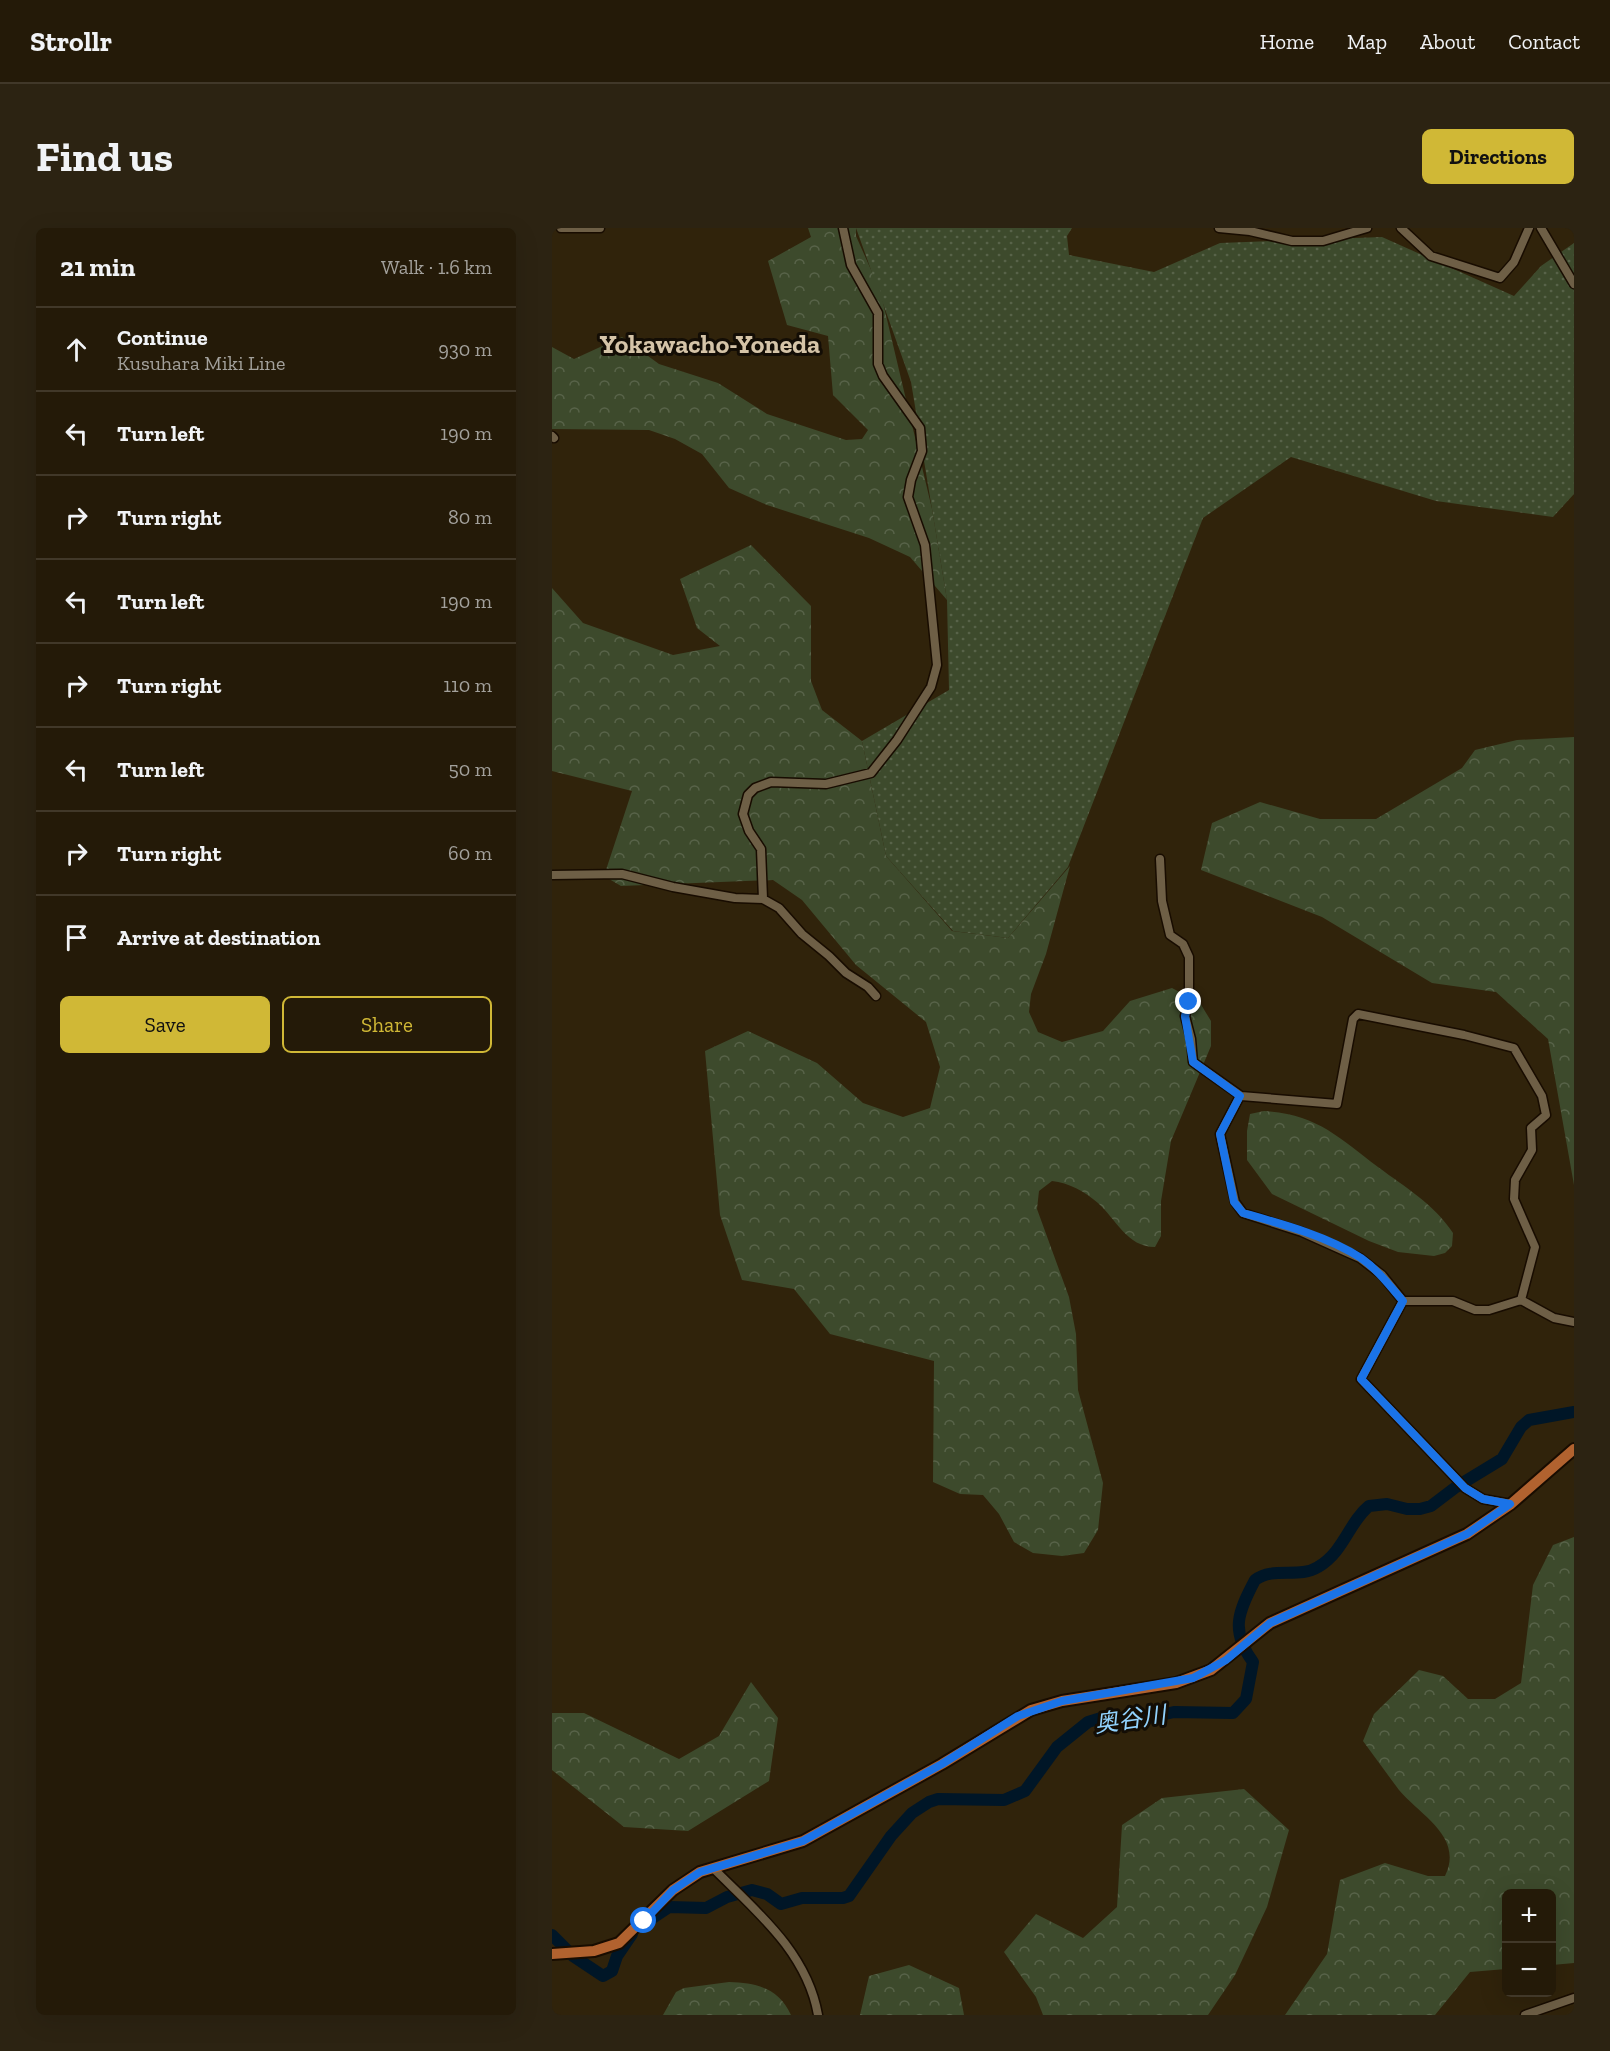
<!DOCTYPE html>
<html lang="en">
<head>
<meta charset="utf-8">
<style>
  :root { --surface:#241a08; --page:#2c2312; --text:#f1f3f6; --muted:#a3a19c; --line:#413829; --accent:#d0b836 }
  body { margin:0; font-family:"Zilla Slab","Noto Sans JP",serif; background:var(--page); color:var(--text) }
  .controls { position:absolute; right:18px; bottom:18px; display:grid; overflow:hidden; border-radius:9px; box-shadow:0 6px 24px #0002 }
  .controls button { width:54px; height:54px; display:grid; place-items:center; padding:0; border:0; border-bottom:2px solid var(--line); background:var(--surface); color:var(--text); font:30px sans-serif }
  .stop { position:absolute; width:18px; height:18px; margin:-14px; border:4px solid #1a73e8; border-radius:50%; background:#fff }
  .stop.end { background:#1a73e8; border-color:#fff; box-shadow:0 2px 6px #0008 }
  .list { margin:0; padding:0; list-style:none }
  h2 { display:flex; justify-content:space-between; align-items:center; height:78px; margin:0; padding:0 24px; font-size:26px }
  h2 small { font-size:20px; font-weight:400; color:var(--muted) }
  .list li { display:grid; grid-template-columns:39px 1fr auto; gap:18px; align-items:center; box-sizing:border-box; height:84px; padding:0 24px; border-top:2px solid var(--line) }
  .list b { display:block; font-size:22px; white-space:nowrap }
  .list p { margin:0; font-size:20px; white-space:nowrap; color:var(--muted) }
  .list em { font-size:20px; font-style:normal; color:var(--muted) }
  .actions { display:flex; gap:12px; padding:18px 24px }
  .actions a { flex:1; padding:14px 0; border:2px solid var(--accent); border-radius:9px; text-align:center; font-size:21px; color:var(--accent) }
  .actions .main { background:var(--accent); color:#111 }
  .icon { flex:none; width:33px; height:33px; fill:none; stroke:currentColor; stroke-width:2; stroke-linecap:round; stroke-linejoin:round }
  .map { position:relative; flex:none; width:1022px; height:1787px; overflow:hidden; border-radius:9px }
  header { display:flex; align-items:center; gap:36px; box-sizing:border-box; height:84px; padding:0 30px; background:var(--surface); border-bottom:2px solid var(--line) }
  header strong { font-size:28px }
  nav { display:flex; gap:33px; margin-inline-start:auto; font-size:21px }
  .intro { display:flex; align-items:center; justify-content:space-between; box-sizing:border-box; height:144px; padding:0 36px }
  h1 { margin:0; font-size:42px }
  .button { padding:15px 27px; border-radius:9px; background:var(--accent); color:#111; font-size:21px; font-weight:700 }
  main { display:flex; gap:36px; padding:0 36px }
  aside { flex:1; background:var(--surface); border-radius:9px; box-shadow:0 6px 24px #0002 }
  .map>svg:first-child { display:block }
  .grass { fill:url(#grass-dots) }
  .forest { fill:url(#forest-crowns) }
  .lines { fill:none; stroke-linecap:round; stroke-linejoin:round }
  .river { stroke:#001627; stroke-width:12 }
  .minor-casing { stroke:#180c00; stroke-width:11 }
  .major-casing { stroke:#180c00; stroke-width:14 }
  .minor { stroke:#6e5f46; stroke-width:8 }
  .major { stroke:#b1622f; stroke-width:10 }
  .route { stroke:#1a73e8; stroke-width:8 }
  .labels { text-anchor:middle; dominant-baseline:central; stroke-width:6; stroke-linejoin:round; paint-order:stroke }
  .water-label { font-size:24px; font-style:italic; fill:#91d2fe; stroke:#130d05 }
  .quarter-label { font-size:26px; font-weight:bold; fill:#d5c4a8; stroke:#130d05 }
</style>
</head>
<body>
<header>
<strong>Strollr</strong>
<nav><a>Home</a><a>Map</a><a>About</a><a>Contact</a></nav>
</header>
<div class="intro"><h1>Find us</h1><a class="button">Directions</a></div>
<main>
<aside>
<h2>21 min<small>Walk · 1.6 km</small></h2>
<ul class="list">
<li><svg class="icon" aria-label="ahead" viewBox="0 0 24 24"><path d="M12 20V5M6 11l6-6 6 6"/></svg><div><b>Continue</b><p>Kusuhara Miki Line</p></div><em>930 m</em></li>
<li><svg class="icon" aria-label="left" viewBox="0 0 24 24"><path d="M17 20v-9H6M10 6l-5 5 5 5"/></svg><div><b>Turn left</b></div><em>190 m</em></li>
<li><svg class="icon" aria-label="right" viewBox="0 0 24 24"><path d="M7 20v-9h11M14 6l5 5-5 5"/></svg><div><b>Turn right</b></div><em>80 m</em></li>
<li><svg class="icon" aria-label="left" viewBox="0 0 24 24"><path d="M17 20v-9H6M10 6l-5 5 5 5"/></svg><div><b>Turn left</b></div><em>190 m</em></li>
<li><svg class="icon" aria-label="right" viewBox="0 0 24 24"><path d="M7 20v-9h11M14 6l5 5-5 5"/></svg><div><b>Turn right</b></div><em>110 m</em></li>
<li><svg class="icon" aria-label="left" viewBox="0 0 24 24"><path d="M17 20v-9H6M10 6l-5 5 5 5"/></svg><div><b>Turn left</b></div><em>50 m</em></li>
<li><svg class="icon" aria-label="right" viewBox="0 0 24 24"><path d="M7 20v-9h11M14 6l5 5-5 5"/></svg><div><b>Turn right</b></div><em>60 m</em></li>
<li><svg class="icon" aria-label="arrive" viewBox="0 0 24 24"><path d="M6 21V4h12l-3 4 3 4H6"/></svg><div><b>Arrive at destination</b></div></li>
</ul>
<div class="actions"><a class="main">Save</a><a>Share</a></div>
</aside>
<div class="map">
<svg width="1022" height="1787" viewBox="0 0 1022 1787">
  <defs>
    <pattern id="grass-dots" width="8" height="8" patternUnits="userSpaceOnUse" patternTransform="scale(1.5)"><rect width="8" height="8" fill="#3d4a2c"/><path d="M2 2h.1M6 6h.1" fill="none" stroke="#586349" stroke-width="1.8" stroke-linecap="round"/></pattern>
    <pattern id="forest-crowns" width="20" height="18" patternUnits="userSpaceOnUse" patternTransform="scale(1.5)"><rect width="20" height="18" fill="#3d4a2c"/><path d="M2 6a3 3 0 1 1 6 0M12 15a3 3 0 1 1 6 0" fill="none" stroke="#586349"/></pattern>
  </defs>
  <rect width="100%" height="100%" fill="#30230b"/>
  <path class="grass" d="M304,0H520L515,8L517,27L602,44L668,15L830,9L962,68L989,38L1022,15V266L1001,289L884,273L739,229L651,290L516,639L456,710L401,703L334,628L310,513L397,462L395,372L359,154Z"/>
  <path class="forest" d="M256,0H304V8L328,62L380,281L395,372L358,329L317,310L215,277L177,260L150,226L123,211L97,202L0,201V119L22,131L70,109L107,136L166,155L215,186L294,212L310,211L316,202L281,167L276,108L235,97L216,33L259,9Z
    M199,317L259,378V453L270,482L310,513L334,628L400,703L456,710L518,638L494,726L479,766L477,784L486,804L510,814L551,803L578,773L620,760L648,775L659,793V818L619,913L609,973V1008L603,1019C575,1019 564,991 546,975C532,963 517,955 500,953L487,963L485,981L517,1069L524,1106L526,1162L551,1255L546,1302L532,1325L510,1328L481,1325L462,1314L447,1286L431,1267L408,1266L381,1254L382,1133L278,1106L242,1061L190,1052L168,987L153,823L196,803L265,835L311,875L351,889L378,880L388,839L374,794L304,737L250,672L221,652L69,658L52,648L80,563L0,543V360L31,395L121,427L168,418L145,400L128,351Z
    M1022,509V957L996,811L944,764L880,755L770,689L649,642L660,595L708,574L768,591H824L910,540L923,522L965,512Z
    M712,883C765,886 786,909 826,939C854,960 881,975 901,1005L900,1018L893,1025L882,1028L846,1024L817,1013L720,966L695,932V903L698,886Z
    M1022,1309V1735L1000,1737L999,1666H954V1741L918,1744L883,1787H733L775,1726L788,1652L833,1635L876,1648H893C912,1609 869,1588 847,1562C835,1546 823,1529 811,1513L822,1486L867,1442L891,1448L916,1471H943L969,1455L981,1357L1001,1317Z
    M199,1454L226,1490L217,1553L136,1603L72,1599L0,1542V1485H32L127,1531L167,1508Z
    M692,1561L737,1602L715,1679L683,1747L656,1787H491L484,1769L452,1724L484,1686L531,1710L565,1679L570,1597L610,1570Z
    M357,1737L407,1760L412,1787H308L317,1748Z
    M177,1754C205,1755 227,1760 239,1787H111L124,1764L132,1760Z"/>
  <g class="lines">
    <path class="river" d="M93,1695L117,1679L154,1680L175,1669L200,1662L215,1666L229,1676L250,1670H291L297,1668L339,1608L360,1585L377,1574L386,1571L452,1572L473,1563L505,1519L536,1494L549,1490H596L622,1484L681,1485L694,1471L701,1434C678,1403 686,1384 703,1352C722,1338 747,1351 766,1339C792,1324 797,1294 817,1278L835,1276L855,1281H868L879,1278L904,1259L950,1231L969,1199L977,1192L1022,1184
      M0,1707L21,1728L51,1748L60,1743L65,1728L80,1706"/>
    <g class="minor-casing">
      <path id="minor" d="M9,0H48
        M667,0L698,3L740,13H771L815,0
        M849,0L879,28L948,50L962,34L977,0
        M989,0L1022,56
        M0,208L2,210
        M608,631L610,673L618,707L631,716L637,729V774L633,788L639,811L641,834L689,868L785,876L801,791L806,786L912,807L962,820L990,868L994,887L979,900L980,922L963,952L962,971L983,1019L969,1072
        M0,647L70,646L121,659L183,670L211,671L227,680L250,706L277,728L294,745L316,759L324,768
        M211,671L209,621L197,603L191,586L196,567L203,560L219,554L274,556L319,545L345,512L379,459L385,437L373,317L356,269L359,252L370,223L368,200L331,148L326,136V85L299,37L291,0
        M688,868L668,906L683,974L691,985L750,1004L808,1030L830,1047L851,1073
        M851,1073L809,1151L913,1260L931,1271L959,1276
        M851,1073H901L923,1082H937L969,1072L1002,1090L1022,1094
        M161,1640C204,1683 255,1724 266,1787
        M973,1787L1022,1770"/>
    </g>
    <g class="major-casing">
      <path id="major" d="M0,1726L42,1723L67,1715L121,1662L148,1644L251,1613L390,1536L479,1482L510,1473L624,1455L659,1442L718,1395L915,1306L959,1276L1022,1221"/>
    </g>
    <use href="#minor" class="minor"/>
    <use href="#major" class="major"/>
  </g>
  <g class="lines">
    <path class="route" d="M92,1693L121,1662L148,1644L251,1613L390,1536L466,1488L510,1473L641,1450L674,1432L718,1395L915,1306L958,1276L931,1271L913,1260L809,1151L851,1073C838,1058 826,1042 809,1030C775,1008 730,996 691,985L682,974L668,906L688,868L641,834L633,788L637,774"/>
  </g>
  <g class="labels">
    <g class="water-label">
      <text transform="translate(578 1491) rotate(-8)">奥谷川</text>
    </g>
    <g class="quarter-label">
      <text x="158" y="116">Yokawacho-Yoneda</text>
    </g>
  </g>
</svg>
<div class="controls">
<button>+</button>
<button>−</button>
</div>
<div class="stop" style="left:92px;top:1693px"></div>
<div class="stop end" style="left:637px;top:774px"></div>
</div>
</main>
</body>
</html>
